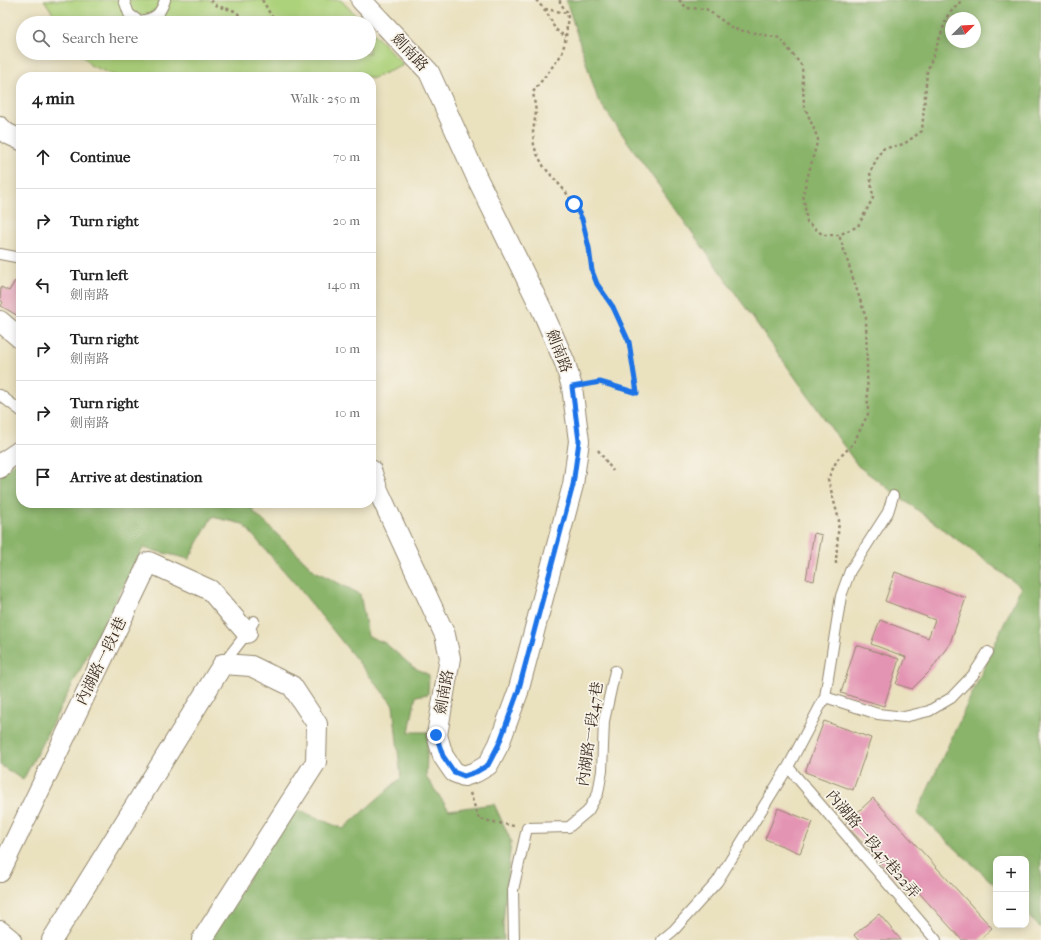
<!DOCTYPE html>
<html lang="en">
<head>
<meta charset="utf-8">
<style>
  :root { --surface:#fff; --page:#f2f2f2; --text:#222; --muted:#767676; --line:#e0e0e0 }
  body { margin:0; font-family:"IM FELL French Canon","Noto Serif TC",serif; background:var(--page); color:var(--text) }
  .controls { position:absolute; right:12px; bottom:12px; display:grid; overflow:hidden; border-radius:8px; box-shadow:0 2px 10px #0003 }
  .controls button { width:36px; height:36px; display:grid; place-items:center; padding:0; border:0; border-bottom:1px solid var(--line); background:var(--surface); color:var(--text); font:20px sans-serif }
  .compass { position:absolute; left:945px; top:12px; width:36px; height:36px; border-radius:50%; background:var(--surface); box-shadow:0 2px 10px #0003; rotate:66deg }
  .stop { position:absolute; width:12px; height:12px; margin:-9px; border:3px solid #1a73e8; border-radius:50%; background:#fff }
  .stop.end { background:#1a73e8; border-color:#fff; box-shadow:0 1px 4px #0008 }
  .list { margin:0; padding:0; list-style:none }
  h2 { display:flex; justify-content:space-between; align-items:center; height:52px; margin:0; padding:0 16px; font-size:17px }
  h2 small { font-size:13px; font-weight:400; color:var(--muted) }
  .list li { display:grid; grid-template-columns:26px 1fr auto; gap:12px; align-items:center; box-sizing:border-box; height:64px; padding:0 16px; border-top:1px solid var(--line) }
  .list b { display:block; font-size:15px; white-space:nowrap }
  .list p { margin:0; font-size:13px; white-space:nowrap; color:var(--muted) }
  .list em { font-size:13px; font-style:normal; color:var(--muted) }
  .icon { flex:none; width:22px; height:22px; fill:none; stroke:currentColor; stroke-width:2; stroke-linecap:round; stroke-linejoin:round }
  .map { position:relative; flex:none; width:1041px; height:940px; overflow:hidden }
  .search { position:absolute; background:var(--surface); box-shadow:0 2px 10px #0003; left:16px; top:16px; width:360px; height:44px; display:flex; align-items:center; gap:10px; box-sizing:border-box; padding:0 14px; border-radius:22px; color:var(--muted); font-size:15px }
  .panel { position:absolute; background:var(--surface); box-shadow:0 2px 10px #0003; left:16px; top:72px; width:360px; height:436px; border-radius:16px }
  .map>svg:first-child { display:block }
  .green { fill:#add27b; stroke:#747e4c }
  .forest { fill:#8ab46b; stroke:#626f44; fill-rule:evenodd }
  .building { fill:#e494b3 }
  .lines { fill:none; stroke-linecap:round; stroke-linejoin:round }
  .lane-casing { stroke:#92866e; stroke-width:12 }
  .street-casing { stroke:#92866e; stroke-width:22 }
  .path { stroke:#92866e; stroke-width:2.5; stroke-dasharray:3 3; stroke-linecap:butt }
  .lane { stroke:#fff; stroke-width:10 }
  .street { stroke:#fff; stroke-width:20 }
  .route { stroke:#1a73e8; stroke-width:5 }
  .labels { text-anchor:middle; dominant-baseline:central; stroke-width:3.5; stroke-linejoin:round; paint-order:stroke }
  .street-label { font-size:15px; fill:#3b2a1e; stroke:#f7f3e8 }
</style>
</head>
<body>
<div class="map">
<svg width="1041" height="940" viewBox="0 0 1041 940">
  <rect width="100%" height="100%" fill="#f7f3e8"/>
  <filter id="ink" filterUnits="userSpaceOnUse"><feTurbulence type="fractalNoise" baseFrequency=".025" numOctaves="2"/><feDisplacementMap in="SourceGraphic" scale="8" xChannelSelector="R" yChannelSelector="G"/><feConvolveMatrix kernelMatrix="1 2 1 2 8 2 1 2 1" color-interpolation-filters="sRGB"/></filter>
  <filter id="wash" filterUnits="userSpaceOnUse"><feTurbulence type="fractalNoise" baseFrequency=".012" numOctaves="4" result="noise"/><feDisplacementMap in="SourceGraphic" scale="16" xChannelSelector="R" yChannelSelector="G"/><feGaussianBlur stdDeviation="0.9" result="paint"/><feColorMatrix in="noise" values="0 0 0 0 0 0 0 0 0 0 0 0 0 0 0 0 0 1.4 0 .05"/><feComposite in="paint" operator="in"/></filter>
  <g filter="url(#wash)">
    <rect width="100%" height="100%" fill="#eae1bf"/>
    <path class="green" d="M44,0H341L363,23H60Z
      M369,29L404,65L371,79V77H118L90,65L81,53H369Z"/>
    <path class="forest" d="M566,0H1041V928L1026,914V859H996V886L917,813L1021,587L858,466L598,100ZM951,18H975V42H951Z
      M21,458V503H257L252,510L315,571L360,594L368,636L385,643L413,667L429,675L428,694L416,696L409,732H428L426,777L449,810L494,804L511,841L503,923L504,940H209L294,808L343,829L401,778L393,705L298,587L243,524L212,517L189,559L143,548L23,780L0,765V475Z"/>
    <g id="blocks">
      <path class="building" d="M15,281L21,284V322L19,321L20,317L1,306L3,302L0,300L1,287L9,291Z
        M814,533L822,535L814,581L806,579Z
        M895,572L966,598L950,643L931,670L912,689L896,684L906,657L871,644L880,620L928,638L935,620L885,601Z
        M856,645L899,659L884,706L841,693Z
        M824,721L871,738L853,790L805,772Z
        M873,798L992,928L979,940H962L900,872L894,877L845,824Z
        M778,808L813,822L800,853L765,839Z
        M879,914L895,933L901,940H858L854,935Z"/>
    </g>
  </g>
  <g filter="url(#ink)">
    <use href="#blocks" fill-opacity="0" stroke="#92866e" stroke-width="1"/>
    <g class="lines">
      <g class="lane-casing">
        <path id="lane" d="M124,0L129,14L139,21C155,19 160,15 165,0
          M0,254L21,258
          M0,395L21,411
          M223,664L247,633L254,621
          M825,697L841,596L850,571L888,512L893,496
          M788,767L936,940
          M514,940L513,890L527,828L569,827L588,811L598,793L602,771L604,721L615,671
          M662,940L674,930L717,882L788,767L825,697L878,714L904,717L929,711L951,698L973,675L988,652"/>
      </g>
      <g class="street-casing">
        <path id="street" d="M361,0L429,72L477,178L542,310L565,363L572,387L579,441L573,485L518,692L499,744L488,765L476,772L464,776L454,772L443,756L437,735L450,658L445,635L377,488L371,470
          M0,127L6,133L21,140
          M0,321L21,339
          M0,468L5,461L21,450
          M0,872L149,562L210,590L247,633
          M0,931L11,940
          M52,940L223,664L251,666L292,686L317,724L316,762L202,940"/>
      </g>
      <path class="path" d="M211,0C212,1 214,4 216,5C226,11 239,6 242,23
        M262,0C268,8 270,17 278,23
        M536,0L544,9L550,18L555,29L566,37
        M560,0V3L568,13L566,37L562,54L533,92L536,112L533,132L534,146L537,154L544,167L565,191L574,204L582,219L589,248L592,271L597,284L613,307L629,342L637,393L600,383L591,384
        M679,0L687,8L706,9L734,29L780,38L802,66L804,105L818,139L803,194L807,222L823,235H839L858,226L873,198L870,172L882,149L904,144L922,131L927,72L948,15L962,0
        M545,9L567,13
        M598,450L613,471
        M836,564V560L839,520L828,479L837,460L853,444L868,414L866,318L839,235
        M470,793L479,819L514,826"/>
      <use href="#lane" class="lane"/>
      <use href="#street" class="street"/>
    </g>
  </g>
  <g class="lines" filter="url(#ink)">
    <path class="route" d="M436,735L443,756L454,772L464,776L476,772L488,765L499,744L518,692L573,485L579,441L572,387L600,382L637,393L629,342L613,307L597,284L592,271L589,248L582,219L574,204"/>
  </g>
  <g class="labels">
    <g class="street-label">
      <text transform="translate(410 52) rotate(47)">劍南路</text>
      <text transform="translate(559 351) rotate(69)">劍南路</text>
      <text transform="translate(101 661) rotate(-64)">內湖路一段1巷</text>
      <text transform="translate(444 692) rotate(-80)">劍南路</text>
      <text transform="translate(590 734) rotate(-82)">內湖路一段47巷</text>
      <text transform="translate(873 844) rotate(50)">內湖路一段47巷22弄</text>
    </g>
  </g>
</svg>
<div class="controls">
<button>+</button>
<button>−</button>
</div>
<svg class="compass" viewBox="-18 -18 36 36"><path d="M0-13l5 13h-10z" fill="#e53935"/><path d="M0 13l5-13h-10z" fill="#767676"/></svg>
<div class="stop" style="left:574px;top:204px"></div>
<div class="stop end" style="left:436px;top:735px"></div>
<div class="search"><svg class="icon" aria-label="search" viewBox="0 0 24 24"><circle cx="10" cy="10" r="6"/><path d="M15 15l6 6"/></svg>Search here</div>
<section class="panel">
<h2>4 min<small>Walk · 250 m</small></h2>
<ul class="list">
<li><svg class="icon" aria-label="ahead" viewBox="0 0 24 24"><path d="M12 20V5M6 11l6-6 6 6"/></svg><div><b>Continue</b></div><em>70 m</em></li>
<li><svg class="icon" aria-label="right" viewBox="0 0 24 24"><path d="M7 20v-9h11M14 6l5 5-5 5"/></svg><div><b>Turn right</b></div><em>20 m</em></li>
<li><svg class="icon" aria-label="left" viewBox="0 0 24 24"><path d="M17 20v-9H6M10 6l-5 5 5 5"/></svg><div><b>Turn left</b><p>劍南路</p></div><em>140 m</em></li>
<li><svg class="icon" aria-label="right" viewBox="0 0 24 24"><path d="M7 20v-9h11M14 6l5 5-5 5"/></svg><div><b>Turn right</b><p>劍南路</p></div><em>10 m</em></li>
<li><svg class="icon" aria-label="right" viewBox="0 0 24 24"><path d="M7 20v-9h11M14 6l5 5-5 5"/></svg><div><b>Turn right</b><p>劍南路</p></div><em>10 m</em></li>
<li><svg class="icon" aria-label="arrive" viewBox="0 0 24 24"><path d="M6 21V4h12l-3 4 3 4H6"/></svg><div><b>Arrive at destination</b></div></li>
</ul>
</section>
</div>
</body>
</html>
